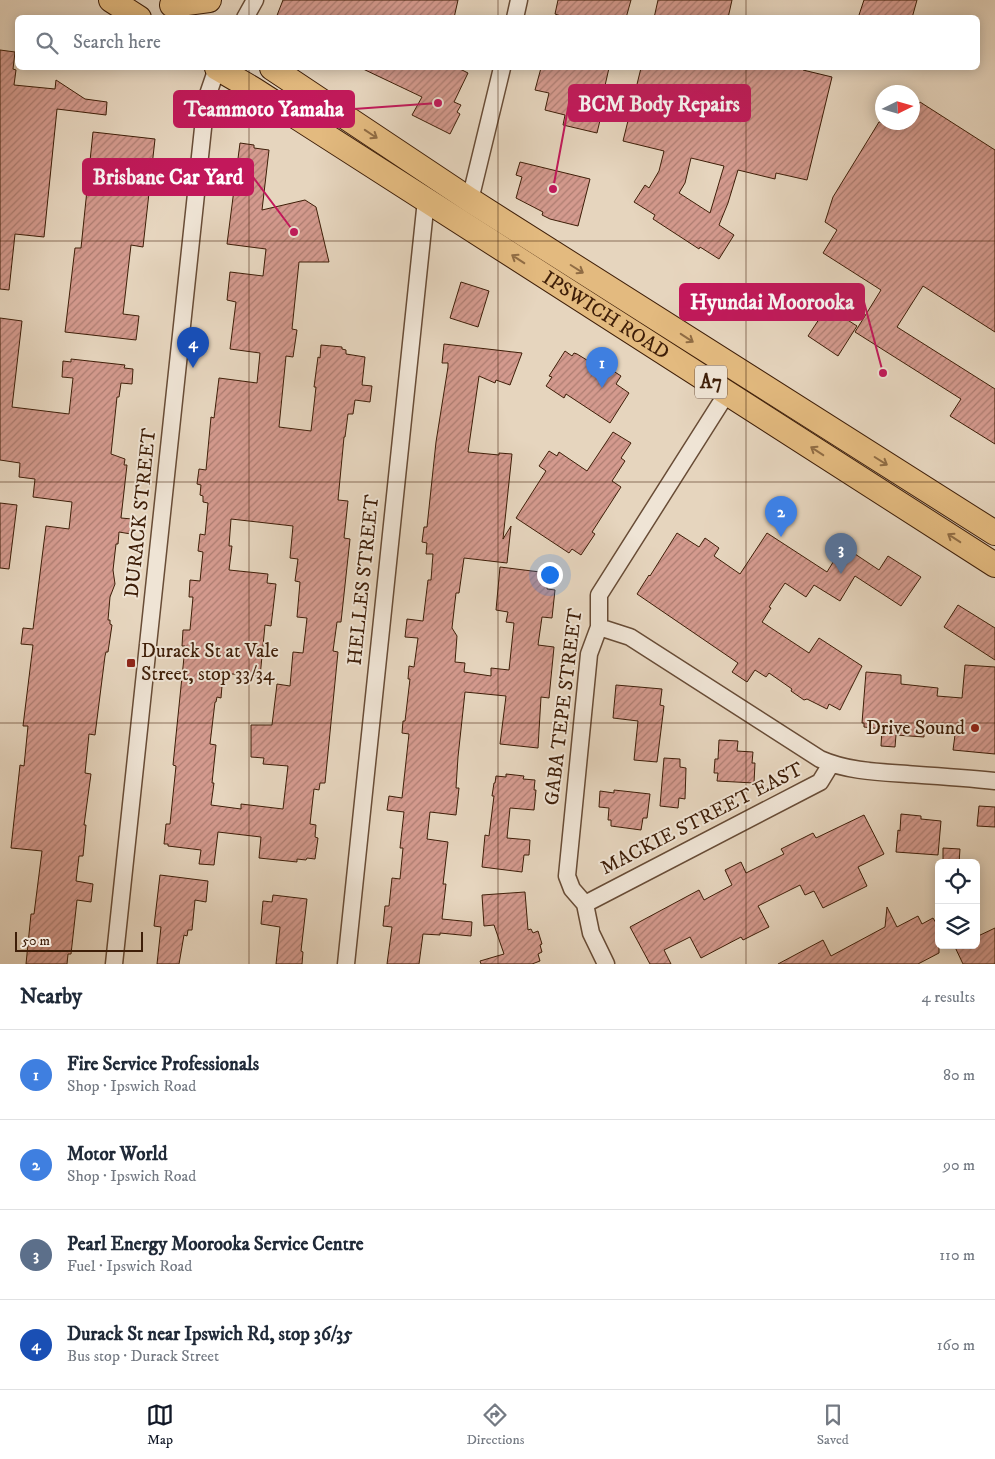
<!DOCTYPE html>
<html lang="en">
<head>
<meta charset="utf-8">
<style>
  :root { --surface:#fff; --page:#f2f2f3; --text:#1f2937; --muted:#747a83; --line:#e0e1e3; --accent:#111827 }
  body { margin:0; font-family:"IM FELL DW Pica",serif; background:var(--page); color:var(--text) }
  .controls { position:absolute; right:15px; bottom:15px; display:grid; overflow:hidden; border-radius:8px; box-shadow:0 2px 12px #0003 }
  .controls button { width:45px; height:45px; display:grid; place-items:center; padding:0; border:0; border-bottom:1px solid var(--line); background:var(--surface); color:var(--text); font:25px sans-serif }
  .compass { position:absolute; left:875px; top:85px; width:45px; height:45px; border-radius:50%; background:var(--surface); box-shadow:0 2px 12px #0003; rotate:85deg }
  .scale { position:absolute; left:15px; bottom:12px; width:128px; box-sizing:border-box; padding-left:5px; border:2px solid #3e1e08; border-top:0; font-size:14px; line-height:18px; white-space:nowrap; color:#3e1e08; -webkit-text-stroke:4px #efe4d5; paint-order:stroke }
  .you { position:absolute; left:549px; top:574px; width:18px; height:18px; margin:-12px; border:4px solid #fff; border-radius:50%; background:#1a73e8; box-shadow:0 0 0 8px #1a73e833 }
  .badge { display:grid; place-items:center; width:32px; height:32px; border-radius:50%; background:var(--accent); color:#fff; font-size:16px; font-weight:700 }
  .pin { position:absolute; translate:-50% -41px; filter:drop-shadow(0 1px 2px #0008) }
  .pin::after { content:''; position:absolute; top:26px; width:18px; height:15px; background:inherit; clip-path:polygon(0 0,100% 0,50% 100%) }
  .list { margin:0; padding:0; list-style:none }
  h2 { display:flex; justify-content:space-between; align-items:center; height:65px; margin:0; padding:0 20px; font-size:21px }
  h2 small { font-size:16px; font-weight:400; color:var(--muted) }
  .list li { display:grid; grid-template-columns:32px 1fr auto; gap:15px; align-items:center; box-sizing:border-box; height:90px; padding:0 20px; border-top:1px solid var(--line) }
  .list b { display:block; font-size:19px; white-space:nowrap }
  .list p { margin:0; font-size:16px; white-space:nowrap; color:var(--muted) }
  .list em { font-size:16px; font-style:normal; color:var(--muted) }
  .icon { flex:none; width:28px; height:28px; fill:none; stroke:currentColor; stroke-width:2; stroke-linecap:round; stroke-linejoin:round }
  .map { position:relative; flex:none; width:995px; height:964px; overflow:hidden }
  .search { position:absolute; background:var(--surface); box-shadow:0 2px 12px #0003; left:15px; right:15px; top:15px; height:55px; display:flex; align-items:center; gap:12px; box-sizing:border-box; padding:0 18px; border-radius:8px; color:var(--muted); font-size:19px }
  .sheet { height:425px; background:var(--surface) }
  nav { display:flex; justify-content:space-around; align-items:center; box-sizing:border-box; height:70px; border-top:1px solid var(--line); background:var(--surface); font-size:14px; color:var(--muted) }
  nav a { display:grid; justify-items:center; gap:2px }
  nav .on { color:var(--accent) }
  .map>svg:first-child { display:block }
  .building { fill:url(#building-hatch); stroke:#3e1e08; fill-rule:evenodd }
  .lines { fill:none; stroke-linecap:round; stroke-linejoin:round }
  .minor-casing { stroke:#684c36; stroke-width:19 }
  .highway-casing { stroke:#3e1e08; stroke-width:26 }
  .minor { stroke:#efe4d5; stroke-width:16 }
  .highway { stroke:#e3ba7f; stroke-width:24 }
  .oneway { stroke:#906c44 }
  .grid { fill:none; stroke:#3e1e08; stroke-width:1; stroke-opacity:0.55 }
  .poi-dot { fill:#8f2418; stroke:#efe4d5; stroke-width:2 }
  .labels { text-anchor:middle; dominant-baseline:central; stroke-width:4; stroke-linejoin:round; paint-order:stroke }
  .shield { fill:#efe4d5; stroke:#735946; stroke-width:1 }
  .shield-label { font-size:19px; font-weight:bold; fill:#3e1e08 }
  .street-label { font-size:20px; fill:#3e1e08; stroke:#efe4d5 }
  .poi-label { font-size:20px; fill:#3e1e08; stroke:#efe4d5; text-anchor:start }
  .leader { fill:none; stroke:#c2185b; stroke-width:2 }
  .callout-dot { fill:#c2185b; stroke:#efe4d5; stroke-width:2 }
  .callout { fill:#c2185b; stroke:#c2185b; stroke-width:2 }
  .callout-label { font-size:21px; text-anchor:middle; font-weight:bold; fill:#fff }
</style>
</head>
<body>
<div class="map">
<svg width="995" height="964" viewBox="0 0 995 964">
  <defs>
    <pattern id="building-hatch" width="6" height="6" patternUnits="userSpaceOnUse" patternTransform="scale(1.25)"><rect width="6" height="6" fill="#d49a8e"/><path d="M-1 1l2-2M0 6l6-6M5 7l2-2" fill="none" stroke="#ad7d72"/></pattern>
  </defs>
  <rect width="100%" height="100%" fill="#e6d5be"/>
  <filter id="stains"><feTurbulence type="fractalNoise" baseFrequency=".004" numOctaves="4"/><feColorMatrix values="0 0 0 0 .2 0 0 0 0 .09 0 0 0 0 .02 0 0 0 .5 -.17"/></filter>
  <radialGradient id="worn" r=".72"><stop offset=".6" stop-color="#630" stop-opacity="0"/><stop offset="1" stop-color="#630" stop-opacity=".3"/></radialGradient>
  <path class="building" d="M283,0H458L454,18H276Z
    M558,0H631L626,18H567L555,14Z
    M658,0H732L728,18H654Z
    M864,0H917L912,18H858Z
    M0,50L15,52L13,69L16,70L14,85L55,89L56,80L85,99L107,102L106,115L57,109L44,237L15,234L9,290L0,289Z
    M361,68H458L468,73L454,102L461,105L457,112L460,114L450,134L412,115L422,97Z
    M541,68H609L604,90L607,91L597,133L563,125L565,115L545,110L549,93L535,90Z
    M641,68H803V70L832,77L807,180L776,173L775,179L738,170L728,203L719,225L734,235L719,259L700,247L699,249L653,219L655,215L634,202L645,185L649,188L659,171L664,151L623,141ZM691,158L724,166L710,213L679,193L685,183Z
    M920,102L995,150V332L923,286L897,327L995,389V444L950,416L961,399L855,332L881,290L823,253L837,230L825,222L833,197L879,122H893L903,129L907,122H912V113Z
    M93,132L155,139L143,247L131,245L123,314L139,316L136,340L65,332L75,248H81Z
    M240,143L254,145V148L269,150L262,210L305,200L316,207L329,262H299L292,329L297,330L293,357L286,356L279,427L311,431L316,387H314L318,357L320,358L321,345L342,347V349L346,350V354L365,357L362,385L372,386L370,402L355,400L353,414H348L345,437H344L338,500L348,501L344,538L350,539L341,622H337L333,651L338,652L325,783H320L319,790L314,789L310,824L316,825L315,837L318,838L315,859L307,858L306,860L297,859V862L259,858L261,837L218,832L214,865L199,864L201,850L168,846V844H164L166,824H170L176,766L173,765L184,657L185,646H182L183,630H190L193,597H189L190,580L200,581L203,552L198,551L200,534L205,535L208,503L203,502V496L200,495L201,485L197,484L199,469L206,470L211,417L214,418L219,378L257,383L260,353L230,349L236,302L227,300L230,272L263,276L266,249L227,244ZM231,519L293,526L290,558L298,559L295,581L300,582L297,617L307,618L303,653L293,652L290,686L277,684L272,725H251V757L264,758L263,764L288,766L283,809L241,804V809L211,805L214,783H212L216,745L210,744L215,702H216L217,697L221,698L223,673L260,677L265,625L271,626L276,584L267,583L268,574L229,570L232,546H229Z
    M520,162L590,179L578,226L550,219L542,215L543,212L516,198L522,177L516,175Z
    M461,282L489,291L478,327L450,318Z
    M827,307L857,326L838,356L808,336Z
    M0,318L22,321L12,407L69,414L73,378L62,377L63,361L71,362V359L125,365L124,368L133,369L132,384L121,383L119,397H117L111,454L125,459L124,465H127L121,518L132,519L131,534L119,532L118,544H116L113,570L115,584L110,597L108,620H110V624L112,625L108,652H106L105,656L95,735L89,734L85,773L91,774L84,825H86L83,856H79L76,881L93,884L91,902L77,900L71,954H68L67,964H26L31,914H34L42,851L11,848L20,765L24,766L28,726H23L33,645L21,644L23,628L33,629L46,526L69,529L72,502L33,497L35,479L19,477L20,463L0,460Z
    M444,344L522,353L510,385L496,380L495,383L479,376L468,452L499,455V453L512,454L503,539L511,526L507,563L464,558L459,593H456L452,628L457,636L455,662L465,663L464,672L491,676V668L509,670L514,623L506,622L508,612L496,610L500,567L548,573L547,589L555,590L552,618L542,617L538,645L554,647L549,698L541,697L538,748L500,744L506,696L465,692L458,757L456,788H459L456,815L430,812L427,839L448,842L443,884H446L442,919L472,922L471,936L440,933V935L423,934L419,964H387L392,927L383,926L385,906H389L392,878L400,879L403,848H400L404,812L387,810L389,796L402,798L409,734L402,733L403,721H405L410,679H408L409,666L414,667L418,638L405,637L407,619L423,621L428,580H431L433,554H426L427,543L422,542L424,527H427L436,442L448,367V363H442Z
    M565,351L572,356L574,353L577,354L595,365L598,361L621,376L616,384L629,393L610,423L566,394L564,398L546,386L552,377L549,376Z
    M613,432L631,443L621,458L625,461L612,481L621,487L592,532L595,534L581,555L572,549L569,553L516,518L546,471L539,466L549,451L557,456L559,452L587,471Z
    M0,503L17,505L9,569L0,568Z
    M677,533L699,547L705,538L719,548L714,556L740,574L767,533L827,572L843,546L879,570L888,556L921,577L901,606L855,576L840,601L814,585L806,597L785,583L769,607L771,608L762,622L809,653L819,638L862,666L840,710L829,704L827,709L807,699L804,700L791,691L792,689L769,673L766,677L755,670L747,682L732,672L738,663L637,594L649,575L650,576Z
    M958,605L995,628V660L944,627Z
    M965,665L995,667V754L953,750L955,735L924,732V737L896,735L895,747L881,746L882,729L864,727V723H862L866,672L901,675V684L938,688L937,696L962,698Z
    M616,685L662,689L660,705L664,706L657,762L634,760L638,721L613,718Z
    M719,740L738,741L737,751L753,752L752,763H755L754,783L717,781L718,773H714L715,759H718Z
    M664,758L680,759V767L686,768L685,799L679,798L678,808L660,806Z
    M506,774L524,776L523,779L535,780L534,790H536L534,810L510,808L507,838L530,840L529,855H524L522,872L482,867L485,835L489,836L494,796H492L494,783H495L496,776L506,777Z
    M614,790L650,794L647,818H643L641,830L611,826V820H608L609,808L599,807L600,791L614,793Z
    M979,806L995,807V827L977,826Z
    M901,814L921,816V819L941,821L938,855L896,852L898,830L900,831Z
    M864,815L884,854L858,867L867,886L823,908L814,891L805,895L800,885L758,906L769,927L743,940L741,937L701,958L690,937L664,950L671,964H650L630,927L699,890L704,900L732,885L725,870L741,862L746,873L784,854L781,849L813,833L816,838Z
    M943,848L960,849L959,863H943Z
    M160,875L208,881L206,902L195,900L192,930H188L187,936L184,935L179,964H157L161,927L154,926Z
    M525,892L528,930L531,929L533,933L538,931L542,944L540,945L542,952L538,954L540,961L532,964H481L480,961L504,954L494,925L484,926L482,895Z
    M273,895L307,899L301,951L303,952L302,964H276L280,927L261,924L263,901L272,902Z
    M887,907L897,927L918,916L922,924L933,918L939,928V953L918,964H778L823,940L831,956L885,927Z
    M995,928V964H963L954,945H976V937Z"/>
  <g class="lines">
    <g class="minor-casing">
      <path id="minor" d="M245,18L255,0
        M515,18L519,0
        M470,200L502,68
        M599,627L630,637L820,759C847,771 877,772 907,774C936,776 966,778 995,781
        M585,904L820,782L831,764
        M114,964L206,100L217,68
        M346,964L426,200
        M606,964L591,933L585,904L572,889L567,876L589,654L599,627V595L727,393"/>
    </g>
    <g class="highway-casing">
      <g id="highway">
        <path d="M111,0L139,18"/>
        <path d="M172,5L209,0"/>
        <path id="s1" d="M217,68L253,89L995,565"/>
        <path d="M272,68L470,200L995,533"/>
      </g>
    </g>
    <use href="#minor" class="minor"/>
    <use href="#highway" class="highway"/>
  </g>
  <defs><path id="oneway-shaft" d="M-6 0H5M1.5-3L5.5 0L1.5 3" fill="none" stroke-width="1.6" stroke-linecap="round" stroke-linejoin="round" transform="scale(1.25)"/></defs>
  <g class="oneway">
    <use href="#oneway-shaft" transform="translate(371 134) rotate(34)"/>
    <use href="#oneway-shaft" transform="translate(518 259) rotate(-147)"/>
    <use href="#oneway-shaft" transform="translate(577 269) rotate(32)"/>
    <use href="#oneway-shaft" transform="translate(687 338) rotate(33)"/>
    <use href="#oneway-shaft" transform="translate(817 451) rotate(-147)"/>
    <use href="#oneway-shaft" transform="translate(881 461) rotate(32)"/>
    <use href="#oneway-shaft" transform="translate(954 538) rotate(-147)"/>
  </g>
  <path class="grid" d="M249,0V18M498,0V18M746,0V18M249,68V964M498,68V964M746,68V964M0,241H995M0,482H995M0,723H995"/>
  <g class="poi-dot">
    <rect x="126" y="658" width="10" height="10" rx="2.5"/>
    <circle cx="975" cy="728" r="5"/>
  </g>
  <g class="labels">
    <rect class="shield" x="695" y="365.5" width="32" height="33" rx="4"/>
    <g class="shield-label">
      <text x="711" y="382">A7</text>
    </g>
    <g class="street-label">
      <text stroke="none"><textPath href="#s1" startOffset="461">IPSWICH ROAD</textPath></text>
      <text transform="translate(141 513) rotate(-84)">DURACK STREET</text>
      <text transform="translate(364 580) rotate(-84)">HELLES STREET</text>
      <text transform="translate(564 707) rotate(-83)">GABA TEPE STREET</text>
      <text transform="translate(702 819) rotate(-27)">MACKIE STREET EAST</text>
    </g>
    <g class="poi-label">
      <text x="141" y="651">Durack St at Vale<tspan x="141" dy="23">Street, stop 33/34</tspan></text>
      <text x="965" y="728" text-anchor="end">Drive Sound</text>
    </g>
  </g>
  <path class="leader" d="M553 189L569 103M438 103L354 109M294 232L253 177M883 373L864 302"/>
  <g class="callout-dot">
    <circle cx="553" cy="189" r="5"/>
    <circle cx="438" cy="103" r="5"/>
    <circle cx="294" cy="232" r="5"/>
    <circle cx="883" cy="373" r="5"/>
  </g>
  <g class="callout">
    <rect x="569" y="85" width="181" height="36" rx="5"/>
    <rect x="174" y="91" width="180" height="36" rx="5"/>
    <rect x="83" y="159" width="170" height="36" rx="5"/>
    <rect x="680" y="284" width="184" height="36" rx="5"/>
  </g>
  <g class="callout-label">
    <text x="659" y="111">BCM Body Repairs</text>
    <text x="264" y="116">Teammoto Yamaha</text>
    <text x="168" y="184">Brisbane Car Yard</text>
    <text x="772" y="309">Hyundai Moorooka</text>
  </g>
  <rect width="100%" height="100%" filter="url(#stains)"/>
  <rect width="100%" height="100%" fill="url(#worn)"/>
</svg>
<div class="controls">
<button><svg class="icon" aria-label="locate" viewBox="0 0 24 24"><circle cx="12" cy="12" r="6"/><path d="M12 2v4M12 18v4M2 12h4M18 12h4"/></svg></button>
<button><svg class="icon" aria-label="layers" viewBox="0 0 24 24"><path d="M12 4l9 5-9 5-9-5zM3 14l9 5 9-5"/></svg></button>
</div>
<svg class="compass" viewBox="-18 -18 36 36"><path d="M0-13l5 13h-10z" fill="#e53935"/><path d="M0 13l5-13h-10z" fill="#747a83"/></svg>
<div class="scale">50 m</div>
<div class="you"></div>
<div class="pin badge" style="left:602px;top:388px;background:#3f7fe0">1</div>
<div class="pin badge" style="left:781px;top:537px;background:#3f7fe0">2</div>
<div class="pin badge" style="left:841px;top:574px;background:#5c6f8a">3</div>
<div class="pin badge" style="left:193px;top:368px;background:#1a4fb4">4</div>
<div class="search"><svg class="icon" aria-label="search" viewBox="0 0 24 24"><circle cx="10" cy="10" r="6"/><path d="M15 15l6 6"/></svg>Search here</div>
</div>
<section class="sheet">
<h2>Nearby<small>4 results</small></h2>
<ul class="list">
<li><span class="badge" style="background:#3f7fe0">1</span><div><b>Fire Service Professionals</b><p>Shop · Ipswich Road</p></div><em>80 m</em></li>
<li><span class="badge" style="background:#3f7fe0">2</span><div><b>Motor World</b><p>Shop · Ipswich Road</p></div><em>90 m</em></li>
<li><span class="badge" style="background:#5c6f8a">3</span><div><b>Pearl Energy Moorooka Service Centre</b><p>Fuel · Ipswich Road</p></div><em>110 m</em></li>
<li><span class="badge" style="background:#1a4fb4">4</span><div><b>Durack St near Ipswich Rd, stop 36/35</b><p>Bus stop · Durack Street</p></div><em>160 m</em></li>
</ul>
</section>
<nav>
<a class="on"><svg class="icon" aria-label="map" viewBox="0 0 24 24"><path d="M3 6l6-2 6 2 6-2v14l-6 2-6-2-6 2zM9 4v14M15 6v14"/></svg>Map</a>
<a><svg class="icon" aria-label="directions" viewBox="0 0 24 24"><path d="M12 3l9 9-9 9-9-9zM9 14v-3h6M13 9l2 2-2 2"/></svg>Directions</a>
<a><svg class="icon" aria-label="saved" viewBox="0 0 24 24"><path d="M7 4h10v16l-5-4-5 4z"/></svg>Saved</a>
</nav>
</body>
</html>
